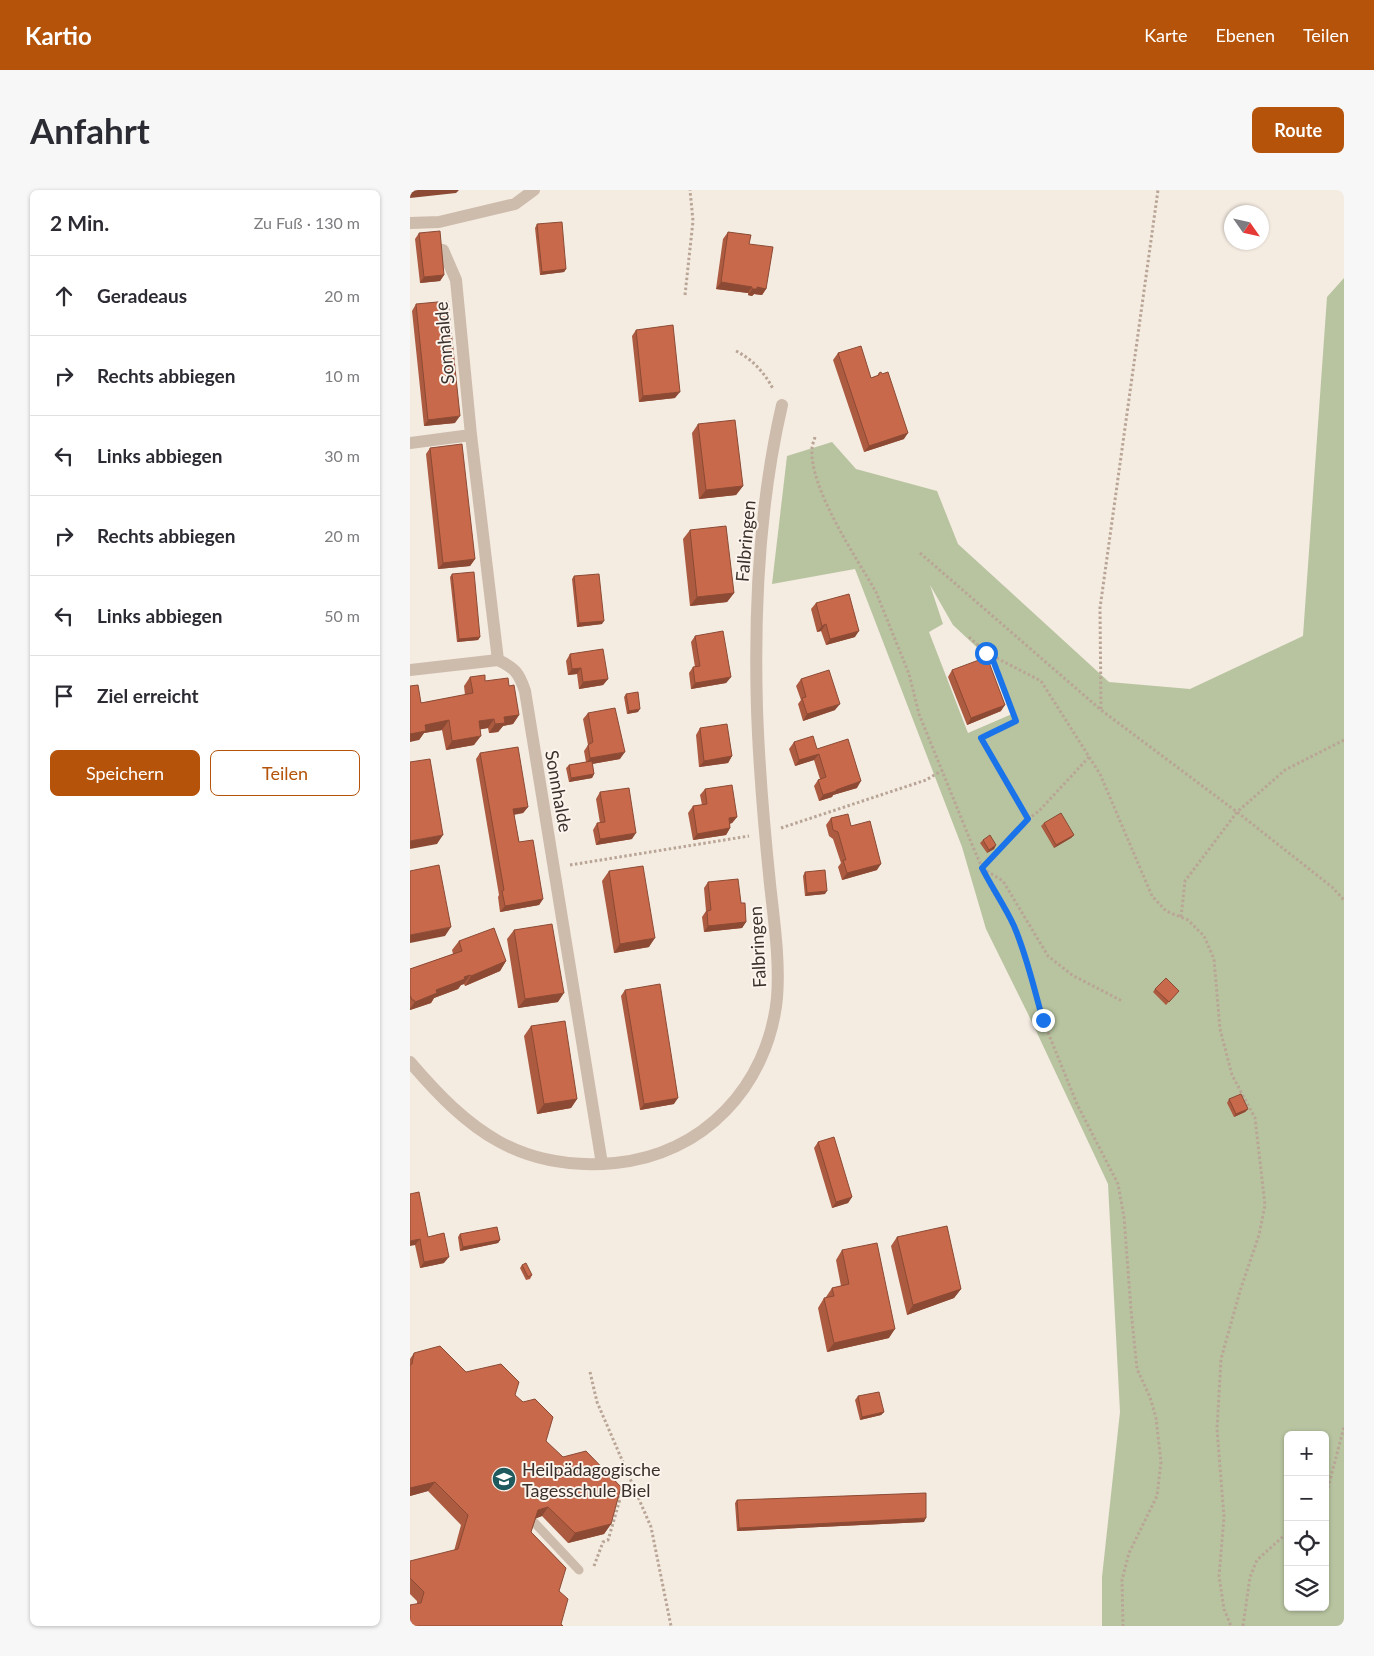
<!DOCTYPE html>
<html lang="de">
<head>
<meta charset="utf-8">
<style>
  :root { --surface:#fff; --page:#f7f7f7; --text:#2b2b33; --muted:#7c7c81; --line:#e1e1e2; --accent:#b45309 }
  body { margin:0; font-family:Lato,sans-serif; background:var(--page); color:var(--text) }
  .controls { position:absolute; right:15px; bottom:15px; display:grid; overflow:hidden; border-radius:8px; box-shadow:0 1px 4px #0004 }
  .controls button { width:45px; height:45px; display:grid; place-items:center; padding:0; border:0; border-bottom:1px solid var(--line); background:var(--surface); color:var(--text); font:25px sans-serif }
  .compass { position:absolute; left:814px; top:15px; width:45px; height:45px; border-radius:50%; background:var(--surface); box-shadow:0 1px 4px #0004; rotate:124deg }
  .stop { position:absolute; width:15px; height:15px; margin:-11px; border:4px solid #1a73e8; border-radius:50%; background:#fff }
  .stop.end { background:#1a73e8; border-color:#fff; box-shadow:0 1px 5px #0008 }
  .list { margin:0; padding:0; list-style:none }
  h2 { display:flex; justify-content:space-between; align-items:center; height:65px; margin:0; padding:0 20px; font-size:21px }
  h2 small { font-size:16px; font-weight:400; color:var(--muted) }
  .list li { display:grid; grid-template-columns:32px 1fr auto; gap:15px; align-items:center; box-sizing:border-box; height:80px; padding:0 20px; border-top:1px solid var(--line) }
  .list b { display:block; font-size:19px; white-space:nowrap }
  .list em { font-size:16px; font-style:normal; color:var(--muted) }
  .actions { display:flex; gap:10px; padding:15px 20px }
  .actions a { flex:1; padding:11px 0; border:1px solid var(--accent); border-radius:8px; text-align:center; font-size:18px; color:var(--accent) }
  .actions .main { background:var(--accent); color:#fff }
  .icon { flex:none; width:28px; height:28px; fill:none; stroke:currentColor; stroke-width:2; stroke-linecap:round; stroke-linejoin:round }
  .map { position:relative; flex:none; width:934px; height:1436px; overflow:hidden; border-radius:8px }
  header { display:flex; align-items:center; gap:30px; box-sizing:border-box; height:70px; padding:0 25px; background:var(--accent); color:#fff }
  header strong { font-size:24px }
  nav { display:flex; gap:28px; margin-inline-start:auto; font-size:18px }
  .intro { display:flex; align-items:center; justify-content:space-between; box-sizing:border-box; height:120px; padding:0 30px }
  h1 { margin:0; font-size:35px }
  .button { padding:12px 22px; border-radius:8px; background:var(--accent); color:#fff; font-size:18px; font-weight:700 }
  main { display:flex; gap:30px; padding:0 30px }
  aside { flex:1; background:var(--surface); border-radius:8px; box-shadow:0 1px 4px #0004 }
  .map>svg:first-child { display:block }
  .green { fill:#b8c4a0; fill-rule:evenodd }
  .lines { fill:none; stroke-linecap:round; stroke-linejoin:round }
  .path { stroke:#b9a596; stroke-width:3; stroke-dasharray:2.5 2.5; stroke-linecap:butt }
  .lane { stroke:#cdbbac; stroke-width:9 }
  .street { stroke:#cdbbac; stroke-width:12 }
  .wall { fill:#ac5a40 }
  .shaded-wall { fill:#8c4a34 }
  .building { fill:#c8694b; stroke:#8c4a34 }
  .route { stroke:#1a73e8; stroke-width:6 }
  .labels { text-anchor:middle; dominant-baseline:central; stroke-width:4; stroke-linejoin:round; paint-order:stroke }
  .street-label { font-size:18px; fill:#3b302b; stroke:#fbf5ee }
  .poi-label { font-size:18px; fill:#3b302b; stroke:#fbf5ee; text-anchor:start }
</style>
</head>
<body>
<header>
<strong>Kartio</strong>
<nav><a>Karte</a><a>Ebenen</a><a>Teilen</a></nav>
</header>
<div class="intro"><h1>Anfahrt</h1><a class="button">Route</a></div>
<main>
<aside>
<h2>2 Min.<small>Zu Fuß · 130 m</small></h2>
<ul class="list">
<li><svg class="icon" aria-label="ahead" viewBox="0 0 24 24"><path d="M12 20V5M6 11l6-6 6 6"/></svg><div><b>Geradeaus</b></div><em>20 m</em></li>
<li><svg class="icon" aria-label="right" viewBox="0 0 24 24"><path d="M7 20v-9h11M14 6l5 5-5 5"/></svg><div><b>Rechts abbiegen</b></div><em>10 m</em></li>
<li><svg class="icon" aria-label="left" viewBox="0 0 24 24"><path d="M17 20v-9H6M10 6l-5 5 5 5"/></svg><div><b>Links abbiegen</b></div><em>30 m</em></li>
<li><svg class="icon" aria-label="right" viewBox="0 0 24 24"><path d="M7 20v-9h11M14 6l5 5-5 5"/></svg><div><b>Rechts abbiegen</b></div><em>20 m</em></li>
<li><svg class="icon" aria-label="left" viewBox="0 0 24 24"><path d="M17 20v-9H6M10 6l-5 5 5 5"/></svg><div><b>Links abbiegen</b></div><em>50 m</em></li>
<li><svg class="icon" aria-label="arrive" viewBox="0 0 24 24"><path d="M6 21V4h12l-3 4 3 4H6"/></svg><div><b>Ziel erreicht</b></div></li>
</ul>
<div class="actions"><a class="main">Speichern</a><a>Teilen</a></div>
</aside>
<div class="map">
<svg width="934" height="1436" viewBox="0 0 934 1436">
  <rect width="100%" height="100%" fill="#f4ebe1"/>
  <path class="green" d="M934,88V1436H692V1387L710,1222L698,994L620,828L576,739L552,657L445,379L362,394L377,266L422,252L446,279L527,301L548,354L699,492L780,499L893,446L917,107ZM520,395L543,435L589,478L602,524L558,543L519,442L533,434ZM878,1245H915V1417H878Z"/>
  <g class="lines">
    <path class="path" d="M275,105L283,31L280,0
      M326,161C342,169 355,183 363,199
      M405,247C404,251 402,255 402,258C399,298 446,367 466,402L499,484L509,524L563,657L582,700L603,734L613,759L633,830L667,914L708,994L714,1027L721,1120L727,1179L740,1207L746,1228L751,1272L747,1306L719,1363L712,1390L713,1436
      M510,363L691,520L827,622L922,697L934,710
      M559,447L577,463L631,491L690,584L742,706L756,721L778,730L794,746L804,769L810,839L822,885L845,928L855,1015L849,1045L830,1101L811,1169L807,1239L814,1327L809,1386L814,1419L821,1436
      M581,465L606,531L571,548L618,629
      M691,519L690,418L748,0
      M679,567L629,621L618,629L572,678L593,691L638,766L662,785L712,811
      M371,638L516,590L533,580
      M160,675L339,646
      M771,727L775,691L827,622L875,580L934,550
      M180,1182L187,1212L241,1337L261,1436
      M203,1295L207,1288L217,1281
      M915,1302L918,1298L934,1237
      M184,1376L193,1352L198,1350L199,1347L210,1309L206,1305
      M833,1436L840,1387L847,1370L878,1342"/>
    <path class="lane" d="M122,1330L169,1380"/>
    <path class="street" d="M0,33L29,32L105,14L124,0
      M33,60L46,90L61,245L88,470C105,478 109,483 115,501L192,974
      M0,253L61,245
      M0,480L88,470
      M0,872C58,940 110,982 205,973C293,965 358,896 367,808C370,771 364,731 360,694C354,636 349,578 347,519C344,418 349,314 372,215"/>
  </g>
  <path class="wall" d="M127,34L156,79L154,82L130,85L125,38Z
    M318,42L339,54L356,99L352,105L344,104L342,106L338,105V103L306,99L313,49Z
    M9,43L34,85L30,91L10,93L5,49Z
    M6,114L45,233L14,236L2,121Z
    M226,140L265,208L229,212L222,146Z
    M428,163L461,188L467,186L469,183L494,249L454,262L423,170Z
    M288,234L333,296L326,305L289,309L282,243Z
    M20,258L65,369L60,376L28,379L16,264Z
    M280,340L324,403L317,412L280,416L273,349Z
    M42,384L70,447L68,450L47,452L40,387Z
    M164,386L192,434L167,437L162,389Z
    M406,413L445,447L416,455L411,441L407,442L401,419Z
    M285,446L321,487L316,493L281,499L279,483L283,477H285L281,452Z
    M160,464L198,489L193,495L169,499L167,484L158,485L156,471Z
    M542,480L591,521L557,535L538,487Z
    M60,487L75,491L99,496L109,525L103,534L93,536L88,542L79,543L78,538L70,539L64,555L36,560L32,540L14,543L9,550L11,513L55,505L54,496Z
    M391,489L425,520L393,531L388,514L391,510L386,496Z
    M216,504L228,522L217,524L214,507Z
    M178,523L210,569L182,574L184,584L182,588L159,592L156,578L159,575L176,572L174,561L178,555L173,529Z
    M290,538L322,566L318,573L289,577L286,545Z
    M384,552L407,559L447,598L423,605L422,607L409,611L404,596L408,590L410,589L404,570L385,576L379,559Z
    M70,563L118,617L113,623L104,625L109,652L133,709L129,715L90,722L88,707L89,705L66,569Z
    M295,599L327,627L322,633L320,634V638L316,645L283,650L278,623L283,616L292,615L290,605Z
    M190,602L222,649L186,655L183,640L187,633H190L186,609Z
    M421,628L441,636L467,680L432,690L428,677L431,673L423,649L419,646L416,635Z
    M634,633L664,645L661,648L644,658L631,636Z
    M573,650L586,655L584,659L577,663L570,653Z
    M199,681L239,757L204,763L192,691Z
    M395,682L415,704L395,706L393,686Z
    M298,692L331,713L336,732L332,738L294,742L292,727L296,721L294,698Z
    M104,740L148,812L108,818L97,749Z
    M49,751L96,771L90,781L55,796L54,794L51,795L48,799L24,808L21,813L0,820V779L43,764L42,760Z
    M745,799L769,801L756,815L743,802Z
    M215,800L264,914L230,920L211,806Z
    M121,836L167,909L161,918L127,924L114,846Z
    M819,909L838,919L835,922L824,927L817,913Z
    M408,952L442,1007L438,1013L422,1018L404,958Z
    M0,1004L18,1047L34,1073L10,1078L5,1055Z
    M50,1044L90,1050L88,1053L50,1061L48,1047Z
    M487,1047L551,1099L544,1108L497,1125L481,1056Z
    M432,1060L479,1148L417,1162L408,1118L414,1108H416V1107L422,1098L431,1096L426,1070Z
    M112,1075L122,1085L120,1089L116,1090L110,1078Z
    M4,1163L56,1182L105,1205L136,1251L201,1334L194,1344L158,1353L132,1326L126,1328L121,1342L156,1378L7,1414V1411L0,1404V1372L44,1361L51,1335L18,1301L0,1306V1169Z
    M448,1206L474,1222L471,1225L450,1230L445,1210Z
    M327,1310L514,1332L327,1341L325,1313Z"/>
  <path class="shaded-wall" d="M0,0H49L46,3L0,8Z
    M156,79L154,82L130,85L132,82Z
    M34,85L30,91L10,93L14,87Z
    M311,92L342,97L338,103L306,99Z
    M347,97L356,99L352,105L344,104L342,106L338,105L342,99Z
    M270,202L265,208L229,212L233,206Z
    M50,226L45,233L14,236L18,230Z
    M498,243L494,249L454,262L459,256Z
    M333,296L326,305L289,309L296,300Z
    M65,369L60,376L28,379L33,373Z
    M324,403L317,412L280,416L287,407Z
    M194,431L192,434L167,437L169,433Z
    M416,434L411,441L407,442L412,436Z
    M449,441L445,447L416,455L420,449Z
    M70,447L68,450L47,452L49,449Z
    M171,478L167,484L158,485L162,479Z
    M321,487L316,493L281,499L285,493Z
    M198,489L193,495L169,499L173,492Z
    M430,514L425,520L393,531L397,524Z
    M595,515L591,521L557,535L561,528Z
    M230,519L228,522L217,524L219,521Z
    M109,525L103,534L93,536L88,542L79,543L85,534L94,527Z
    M84,529L78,538L62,541L69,531Z
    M39,530L32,540L14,543L9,550L0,552V544L15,535Z
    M71,546L64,555L36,560L42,551Z
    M215,562L210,569L176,575L180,568Z
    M409,564L404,570L385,576L389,570Z
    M322,566L318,573L289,577L294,571Z
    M184,584L182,588L159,592L161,588Z
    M451,591L447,598L423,605L422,607L409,611L413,605L426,600Z
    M118,617L113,623L98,625L103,619Z
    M327,627L322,633L314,634L319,628Z
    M320,638L316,645L283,650L287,644Z
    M226,643L222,649L186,655L190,649Z
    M33,645L27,654L0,659V651Z
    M664,645L661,648L644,658L646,655Z
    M586,655L584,659L577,663L579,660Z
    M471,674L467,680L432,690L437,683Z
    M417,701L415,704L395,706L397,703Z
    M133,709L129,715L90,722L95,716Z
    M336,732L332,738L294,742L298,736Z
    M41,737L35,746L0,753V745Z
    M245,748L239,757L204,763L210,754Z
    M96,771L90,781L55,796L61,786Z
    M60,785L54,794L51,795L48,799L24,808L21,813L0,820V819L5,812L26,800Z
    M154,803L148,812L108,818L115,809Z
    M268,908L264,914L230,920L234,914Z
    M167,909L161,918L127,924L134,914Z
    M838,919L835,922L824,927L826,924Z
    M442,1007L438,1013L422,1018L426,1012Z
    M10,1049L5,1055L0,1056V1051Z
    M90,1050L88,1053L50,1061L53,1057Z
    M39,1067L34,1073L10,1078L14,1072Z
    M551,1099L544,1108L497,1125L503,1115Z
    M485,1139L479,1148L417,1162L424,1153Z
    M474,1222L471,1225L450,1230L452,1227Z
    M25,1292L18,1301L0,1306V1298Z
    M138,1317L132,1326L122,1330L128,1320Z
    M516,1328L514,1332L327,1341L329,1338Z
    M201,1334L194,1344L158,1353L165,1343Z"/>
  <path class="building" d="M152,32L156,79L132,82L127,34Z
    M30,41L34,85L14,87L9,43Z
    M318,42L341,45L339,54L363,57L356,99L347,97V99H342V97L311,92Z
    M38,111L50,226L18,230L6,114Z
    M263,135L270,202L233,206L226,140Z
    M451,156L461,188L469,185V183L471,182L472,184L478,182L498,243L459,256L428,163Z
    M325,230L333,296L296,300L288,234Z
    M52,254L65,369L33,373L20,258Z
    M316,336L324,403L287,407L280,340Z
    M64,382L70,447L49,449L42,384Z
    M189,384L194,431L169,433L164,386Z
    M439,404L449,441L420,449L416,434L412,436L406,413Z
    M313,441L321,487L285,493L283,477L290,476L285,446Z
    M193,459L198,489L173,492L171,478L162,479L160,464Z
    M577,467L595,515L561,528L542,480Z
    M419,480L430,514L397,524L392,508L396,507L391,489Z
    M75,485V491L98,488L99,496L104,495L109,525L94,527L95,533L85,534L84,529L69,531L71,546L42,551L39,530L15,535L16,541L0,544V496L8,495L11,513L63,503L60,487Z
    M228,502L230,519L219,521L216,504Z
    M205,518L215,562L180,568L178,555L183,552L178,523Z
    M317,534L322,566L294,571L290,538Z
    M403,546L407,559L438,549L451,591L426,600V601L413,605L408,590L416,587L409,564L389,570L384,552Z
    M108,557L118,617L103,619L109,652L123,650L133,709L95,716L92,701L94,700L70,563Z
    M20,569L33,645L0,651V572Z
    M182,571L184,584L161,588L159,575Z
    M322,595L327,627L319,628L320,638L287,644L283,616L297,614L295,599Z
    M219,598L226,643L190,649L187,633L195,632L190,602Z
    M651,623L664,645L646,655L634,633Z
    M438,624L441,636L460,631L471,674L437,683L433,670H436L428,642L423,640L421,628Z
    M580,645L586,655L579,660L573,650Z
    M29,675L41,737L0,745V681Z
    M233,676L245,748L210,754L199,681Z
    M415,680L417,701L397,703L395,682Z
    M328,689L331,713H335L336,732L298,736L297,721L301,720L298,692Z
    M142,734L154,803L115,809L104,740Z
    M84,738L96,771L61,786L60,785L54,787L55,789L26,800L27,803L5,812L4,810H2L0,805V779L52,761L49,751Z
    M756,788L769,801L759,812L745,799Z
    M250,794L268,908L234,914L215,800Z
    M155,831L167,909L134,914L121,836Z
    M831,904L838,919L826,924L819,909Z
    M424,947L442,1007L426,1012L408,952Z
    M9,1002L18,1047L34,1043L39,1067L14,1072L10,1049L0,1051V1004Z
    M537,1036L551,1099L503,1115L487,1047Z
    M87,1037L90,1050L53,1057L50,1044Z
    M467,1053L485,1139L424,1153L414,1108L424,1106L422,1098L439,1094L432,1060Z
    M116,1073L122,1085L118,1087L112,1075Z
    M30,1156L56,1182L91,1174L109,1192L105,1205L113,1212L125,1209L143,1227L136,1251L153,1267L176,1261L211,1297L201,1334L165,1343L138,1317L128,1320L121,1342L156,1378L149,1401L158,1409L151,1434L153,1436H0V1415L11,1413L14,1402L0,1388V1371L48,1359L58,1325L25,1292L0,1298V1175L2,1174L4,1163Z
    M469,1202L474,1222L452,1227L448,1206Z
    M516,1303V1328L329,1338L327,1310Z"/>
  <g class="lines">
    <path class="route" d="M576,463L581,465L606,531L571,548L618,629L572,678C582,698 595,716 604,736C617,766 624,799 633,830"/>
  </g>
  <defs>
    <g id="school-disc" transform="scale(1.25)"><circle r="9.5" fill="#1f5a5e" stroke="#fbf5ee"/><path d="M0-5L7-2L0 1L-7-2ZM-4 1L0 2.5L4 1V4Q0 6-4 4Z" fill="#fff"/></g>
  </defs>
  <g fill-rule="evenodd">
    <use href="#school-disc" x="94" y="1289"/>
  </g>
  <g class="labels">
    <g class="street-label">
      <text transform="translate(34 153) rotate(-95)">Sonnhalde</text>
      <text transform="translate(335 351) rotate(-85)">Falbringen</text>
      <text transform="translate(149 601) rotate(80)">Sonnhalde</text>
      <text transform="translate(347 757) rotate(-93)">Falbringen</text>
    </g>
    <g class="poi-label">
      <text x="112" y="1279">Heilpädagogische<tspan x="112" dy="21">Tagesschule Biel</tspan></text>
    </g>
  </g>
</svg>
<div class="controls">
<button>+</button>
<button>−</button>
<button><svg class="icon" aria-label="locate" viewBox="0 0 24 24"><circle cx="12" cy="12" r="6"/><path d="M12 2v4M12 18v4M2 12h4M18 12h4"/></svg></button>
<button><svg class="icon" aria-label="layers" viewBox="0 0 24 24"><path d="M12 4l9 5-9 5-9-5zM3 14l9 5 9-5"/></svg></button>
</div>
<svg class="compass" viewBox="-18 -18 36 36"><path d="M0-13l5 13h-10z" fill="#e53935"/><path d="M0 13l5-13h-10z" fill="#7c7c81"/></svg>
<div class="stop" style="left:576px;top:463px"></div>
<div class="stop end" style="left:633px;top:830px"></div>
</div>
</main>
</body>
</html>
